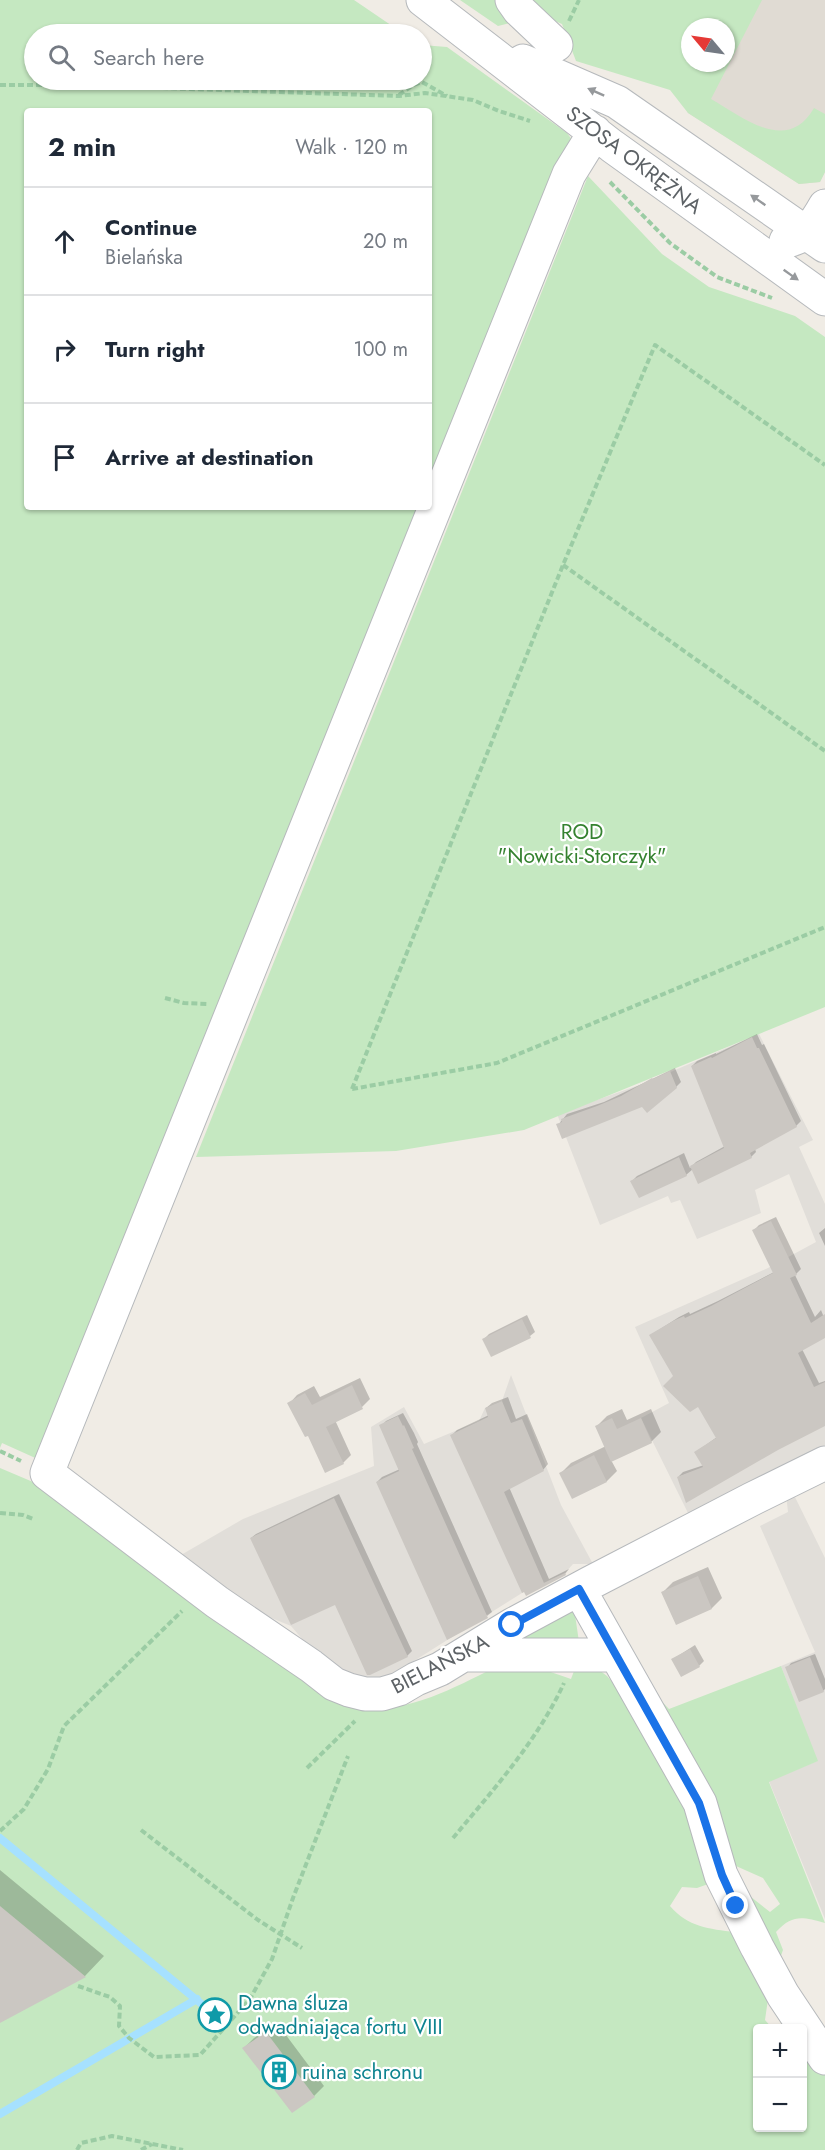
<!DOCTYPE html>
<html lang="en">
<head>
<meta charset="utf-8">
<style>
  :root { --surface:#fff; --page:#f6f6f7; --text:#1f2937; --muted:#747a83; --line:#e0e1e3 }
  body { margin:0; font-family:Jost,sans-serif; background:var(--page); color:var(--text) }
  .controls { position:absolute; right:18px; bottom:18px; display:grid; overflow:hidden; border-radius:6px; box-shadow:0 2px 4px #0004 }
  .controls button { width:54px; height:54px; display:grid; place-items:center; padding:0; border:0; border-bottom:2px solid var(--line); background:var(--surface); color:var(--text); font:30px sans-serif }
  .compass { position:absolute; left:681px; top:18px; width:54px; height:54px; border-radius:50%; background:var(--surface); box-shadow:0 2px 4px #0004; rotate:299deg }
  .stop { position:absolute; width:18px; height:18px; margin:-14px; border:4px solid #1a73e8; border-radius:50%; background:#fff }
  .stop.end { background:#1a73e8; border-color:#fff; box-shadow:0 2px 6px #0008 }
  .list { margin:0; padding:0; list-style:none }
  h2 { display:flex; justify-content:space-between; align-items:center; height:78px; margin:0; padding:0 24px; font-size:26px }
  h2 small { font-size:20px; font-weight:400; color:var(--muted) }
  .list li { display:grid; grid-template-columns:39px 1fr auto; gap:18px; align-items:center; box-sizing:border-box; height:108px; padding:0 24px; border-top:2px solid var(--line) }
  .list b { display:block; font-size:22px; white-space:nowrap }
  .list p { margin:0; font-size:20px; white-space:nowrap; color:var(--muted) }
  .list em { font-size:20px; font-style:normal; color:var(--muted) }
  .icon { flex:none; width:33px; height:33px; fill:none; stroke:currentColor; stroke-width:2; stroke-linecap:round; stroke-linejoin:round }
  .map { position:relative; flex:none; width:825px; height:2150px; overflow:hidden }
  .search { position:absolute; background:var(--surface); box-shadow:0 2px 4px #0004; left:24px; top:24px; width:408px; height:66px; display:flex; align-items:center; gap:15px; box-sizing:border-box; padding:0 21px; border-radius:33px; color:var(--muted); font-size:22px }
  .panel { position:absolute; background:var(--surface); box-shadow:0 2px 4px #0004; left:24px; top:108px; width:408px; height:402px; border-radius:6px }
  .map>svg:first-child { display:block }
  .industrial { fill:#e1ded9 }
  .education { fill:#e0dbd3; fill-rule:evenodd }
  .green { fill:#c5e8c1; fill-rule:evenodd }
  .shadow { fill:#0003 }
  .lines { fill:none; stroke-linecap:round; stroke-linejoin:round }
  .stream { stroke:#a6e1ff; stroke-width:8 }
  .building { fill:#cbc7c2 }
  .minor-casing { stroke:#b6b9bc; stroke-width:35 }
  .path { stroke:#9bcca4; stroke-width:4; stroke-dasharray:6 3; stroke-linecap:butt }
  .minor { stroke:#fff; stroke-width:33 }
  .oneway { fill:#96999c }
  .route { stroke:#1a73e8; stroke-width:8 }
  .labels { text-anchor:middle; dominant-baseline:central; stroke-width:4.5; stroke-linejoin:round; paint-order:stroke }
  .street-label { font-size:21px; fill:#5d6266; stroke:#fff }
  .park-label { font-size:21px; fill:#358230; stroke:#fff }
  .culture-label { font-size:21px; fill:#0d838f; stroke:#fff; text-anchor:start }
</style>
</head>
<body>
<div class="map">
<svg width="825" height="2150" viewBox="0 0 825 2150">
  <rect width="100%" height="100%" fill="#f0ece5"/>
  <path class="industrial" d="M759,1034L813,1140L799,1147L825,1204V1445L688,1513L641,1418L669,1403L635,1327L768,1268L816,1242L789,1174L755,1190L761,1213L697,1239L680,1200L671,1203L668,1196L600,1225L557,1114L645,1083Z
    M511,1375L561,1505L593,1564H573L565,1573L522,1593L371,1688L328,1669L291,1626L252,1610L181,1555L243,1519L374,1466L371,1427L404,1407L424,1444L479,1421L485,1408L502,1401Z
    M792,1491L825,1558V1919L769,1781L817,1761L781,1666L815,1652L760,1526L788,1512L786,1494Z"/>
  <path class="education" d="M632,0H825V172L820,182L799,184L688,113ZM690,27H726V63H690Z"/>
  <path class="green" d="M0,0H354L404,34H34V80H422V45L447,47L567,133L575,144L429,491V111H27V507H422L42,1461L2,1443L0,1448Z
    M460,0H762L711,99C743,117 787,155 814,108L825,114V172L820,182L799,184L688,113L670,90L576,61L562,24L541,15L498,26ZM690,27H726V63H690Z
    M588,176L662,254L709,287L795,316L825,337V1007L524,1130L396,1151L196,1157Z
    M0,1468L59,1493L382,1708C428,1706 471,1678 513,1659L571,1679L574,1671L599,1670L607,1676L645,1720L691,1804L711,1883L697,1888L682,1887L670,1906C688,1927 709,1929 735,1932L768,1999L765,2020L772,2028H758V2128H802L803,2051L825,2071V2150H0Z
    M573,1601L579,1642L491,1651Z
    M781,1666L818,1761L769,1782L825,1923C802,1917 793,1914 776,1932L783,1950L779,1961L750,1906L751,1897L770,1912L780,1904L763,1878L727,1862L645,1684L669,1709Z"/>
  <path class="shadow" d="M757,1034L762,1045L764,1044L801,1121L796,1126L755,1149L756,1152L751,1157L693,1169L686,1175L632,1181L637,1176L684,1153L690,1168L696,1162L725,1146L692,1066L697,1061L716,1053V1054Z
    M675,1068L681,1082L676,1087L643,1106L558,1125L567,1114L604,1102Z
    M776,1217L801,1269L795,1275L815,1317L821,1310L825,1320V1336L802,1349L819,1383L825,1381V1425L678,1477L683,1472L704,1465L696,1452L717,1437L698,1405L675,1376L651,1335L679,1317L689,1312L690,1314L718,1301L774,1272L754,1230L759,1225Z
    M825,1228V1246L819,1233Z
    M527,1315L535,1332L530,1336L484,1339L489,1334Z
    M360,1378L370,1399L362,1407L335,1420L351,1455L343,1463L308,1434L289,1404L297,1395L314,1386L320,1397Z
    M508,1397L516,1419L527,1414L548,1464L543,1470L509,1487L549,1579L569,1569L565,1574L527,1594L452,1435L457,1430L489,1415L486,1408L492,1403Z
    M622,1409L627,1420L651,1409L661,1432L651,1442L611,1460L617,1471L607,1481L573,1497L561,1473L571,1463L606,1446L597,1426L607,1416Z
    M403,1413L414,1433L418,1442L417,1444L492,1612L487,1616L377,1482L382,1477L400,1469L381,1426L386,1421Z
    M339,1494L412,1651L407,1656L251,1538L256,1534Z
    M708,1567L722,1598L712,1608L676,1623L663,1592L673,1582Z
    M695,1645L704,1661L699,1666L673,1659Z
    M815,1654L825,1679V1689L823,1691L787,1668L791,1663Z
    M0,1870L104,1956L85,1976L0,2022Z
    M277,2023L324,2086L314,2096L244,2048L254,2038Z"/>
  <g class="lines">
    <path class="stream" d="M0,1838L215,2015
      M0,2114L197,1999"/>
  </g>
  <path class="building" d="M752,1037L757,1048H759L797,1127L750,1153L752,1158L698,1184L690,1166L724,1148L691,1066L711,1057L712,1058Z
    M670,1071L677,1088L647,1113L642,1107L562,1139L556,1124L562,1122L561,1119L597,1106L621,1096L652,1078L653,1079Z
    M679,1157L687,1176L639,1198L630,1181Z
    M771,1221L797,1275L790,1278L811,1323L825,1314V1338L798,1353L814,1387L825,1382V1426L778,1450L686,1503L677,1477L703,1467L694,1452L716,1438L698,1407L690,1412L663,1386L673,1376L649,1335L673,1321L684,1316L685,1318L711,1306L773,1273L752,1230Z
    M522,1319L531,1338L491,1357L482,1339Z
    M352,1385L363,1409L326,1427L344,1464L325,1473L308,1436L305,1437L287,1403L305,1393L312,1405Z
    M502,1401L511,1423L522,1419L544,1471L504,1492L544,1583L565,1573L566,1575L526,1596L524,1592L522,1593L450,1435L488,1417L485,1408Z
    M398,1416L403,1426L404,1425L414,1448L412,1449L488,1618L447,1640L376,1482L399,1471L379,1425Z
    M612,1418L617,1429L641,1418L652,1443L611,1462L595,1426Z
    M594,1455L607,1482L572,1499L559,1473Z
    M334,1498L408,1657L370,1675H367L335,1605L291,1625L250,1538Z
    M698,1576L712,1609L676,1625L661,1592Z
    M690,1649L700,1667L681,1677L671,1659Z
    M810,1657L824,1692L799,1702L785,1667Z
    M0,1906L86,1977L0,2023Z
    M266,2032L315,2097L292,2113L242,2048Z"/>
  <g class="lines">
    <g class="minor-casing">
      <path id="minor" d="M423,0L612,146L825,299
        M512,0L519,10L556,45
        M523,61L617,102L825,246
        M595,132L569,174L47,1473L217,1602L311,1666L334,1684L349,1690L365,1694H382L399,1689L416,1679L440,1669L512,1625L590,1583L752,1499L825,1463
        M786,241C806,238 816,222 825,206
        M579,1589L700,1803L721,1875L757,1947L783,1995L825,2058
        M465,1655H615"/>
    </g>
    <path class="path" d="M569,21L579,0
      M0,85H71L399,96L425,93L473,100L499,111L530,121
      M399,95L413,85L422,82L447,96
      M610,182L670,243L717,277L772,298
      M563,565L825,751
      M165,998L184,1003L207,1004
      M352,1089L563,565L655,345L825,465
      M352,1089L497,1063L825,927
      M0,1451L21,1461
      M0,1513L23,1515L33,1519
      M307,1768L355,1721
      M141,1830L258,1920L302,1948
      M0,1831L24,1809L48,1769L64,1726L182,1611
      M453,1838C493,1790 538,1740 564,1683
      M78,1986L110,1997L120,2006L119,2026L129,2038L154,2057L200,2055L250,1999L272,1959L293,1898L348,1756
      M77,2150L81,2143L112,2136L183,2150
      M141,2150L152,2144"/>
    <use href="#minor" class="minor"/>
  </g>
  <defs><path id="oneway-solid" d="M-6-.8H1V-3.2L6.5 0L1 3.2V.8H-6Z" transform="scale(1.5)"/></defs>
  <g class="oneway">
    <use href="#oneway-solid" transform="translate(596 92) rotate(-156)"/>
    <use href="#oneway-solid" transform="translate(758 200) rotate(-145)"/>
    <use href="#oneway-solid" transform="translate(791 275) rotate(35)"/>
  </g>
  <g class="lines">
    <path class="route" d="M512,1625L579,1589L699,1803L722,1875L736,1906"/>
  </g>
  <defs>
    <g id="sight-ring" transform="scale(1.725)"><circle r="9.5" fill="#fff" stroke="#0f9aa8" stroke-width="1.5"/><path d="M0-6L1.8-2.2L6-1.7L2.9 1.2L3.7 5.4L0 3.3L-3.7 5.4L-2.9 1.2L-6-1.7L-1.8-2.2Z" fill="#0f9aa8"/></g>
    <g id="building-ring" transform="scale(1.725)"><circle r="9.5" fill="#fff" stroke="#0f9aa8" stroke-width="1.5"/><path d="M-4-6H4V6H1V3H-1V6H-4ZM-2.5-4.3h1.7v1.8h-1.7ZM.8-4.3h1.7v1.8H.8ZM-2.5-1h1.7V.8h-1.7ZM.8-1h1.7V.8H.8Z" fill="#0f9aa8"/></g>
  </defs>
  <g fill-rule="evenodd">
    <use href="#sight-ring" x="215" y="2015"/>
    <use href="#building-ring" x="279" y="2072"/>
  </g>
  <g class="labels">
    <g class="street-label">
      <text transform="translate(634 160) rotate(37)">SZOSA OKRĘŻNA</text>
      <text transform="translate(440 1664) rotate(-27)">BIELAŃSKA</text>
    </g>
    <g class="park-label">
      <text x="582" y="832">ROD<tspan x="582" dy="24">"Nowicki-Storczyk"</tspan></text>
    </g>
    <g class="culture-label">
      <text x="238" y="2003">Dawna śluza<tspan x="238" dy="24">odwadniająca fortu VIII</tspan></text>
      <text x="302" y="2072">ruina schronu</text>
    </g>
  </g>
</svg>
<div class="controls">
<button>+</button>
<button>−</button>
</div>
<svg class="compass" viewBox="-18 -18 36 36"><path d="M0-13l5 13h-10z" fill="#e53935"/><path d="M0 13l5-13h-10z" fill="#747a83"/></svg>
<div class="stop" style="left:512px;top:1625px"></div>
<div class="stop end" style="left:736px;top:1906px"></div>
<div class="search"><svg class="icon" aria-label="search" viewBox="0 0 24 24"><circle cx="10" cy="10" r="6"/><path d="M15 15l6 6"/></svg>Search here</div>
<section class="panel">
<h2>2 min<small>Walk · 120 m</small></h2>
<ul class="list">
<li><svg class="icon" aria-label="ahead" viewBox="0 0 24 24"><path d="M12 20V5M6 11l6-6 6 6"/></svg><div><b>Continue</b><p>Bielańska</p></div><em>20 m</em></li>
<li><svg class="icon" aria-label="right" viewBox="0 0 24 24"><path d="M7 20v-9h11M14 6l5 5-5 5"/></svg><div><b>Turn right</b></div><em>100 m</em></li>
<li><svg class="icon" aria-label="arrive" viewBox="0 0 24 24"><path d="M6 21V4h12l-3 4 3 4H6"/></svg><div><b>Arrive at destination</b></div></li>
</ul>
</section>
</div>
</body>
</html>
